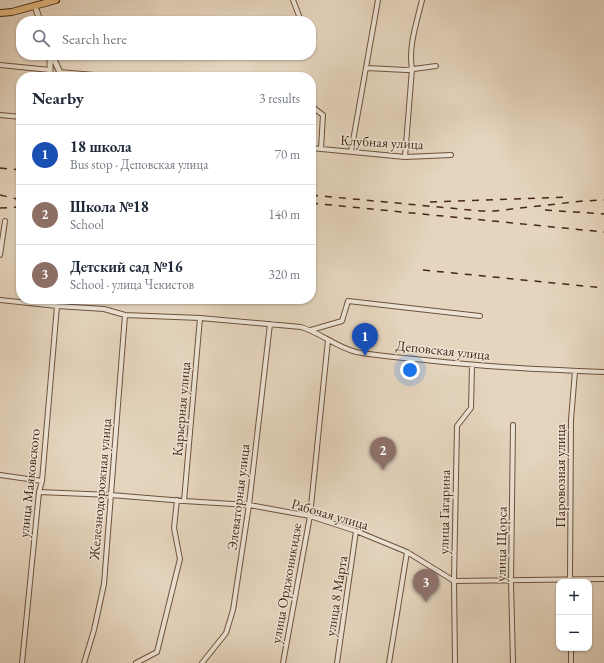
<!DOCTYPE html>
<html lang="en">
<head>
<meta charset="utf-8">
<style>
  :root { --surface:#fff; --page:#f6f6f7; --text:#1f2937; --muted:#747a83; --line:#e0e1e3; --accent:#2563eb }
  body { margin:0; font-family:"EB Garamond",serif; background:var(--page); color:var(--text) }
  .controls { position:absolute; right:12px; bottom:12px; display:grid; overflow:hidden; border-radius:8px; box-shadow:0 1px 3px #0004 }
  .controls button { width:36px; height:36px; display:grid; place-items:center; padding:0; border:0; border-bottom:1px solid var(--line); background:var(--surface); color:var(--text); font:20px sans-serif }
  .you { position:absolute; left:410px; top:370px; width:14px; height:14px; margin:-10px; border:3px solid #fff; border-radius:50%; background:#1a73e8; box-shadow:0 0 0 6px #1a73e833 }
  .badge { display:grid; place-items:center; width:26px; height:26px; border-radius:50%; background:var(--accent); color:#fff; font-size:13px; font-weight:700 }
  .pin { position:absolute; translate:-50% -33px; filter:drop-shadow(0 1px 2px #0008) }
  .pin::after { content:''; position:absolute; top:21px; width:14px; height:12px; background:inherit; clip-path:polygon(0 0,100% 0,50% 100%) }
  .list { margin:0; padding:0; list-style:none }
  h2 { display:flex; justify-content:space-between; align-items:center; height:52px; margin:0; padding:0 16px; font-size:17px }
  h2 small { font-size:13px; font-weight:400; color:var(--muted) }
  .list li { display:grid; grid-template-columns:26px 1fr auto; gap:12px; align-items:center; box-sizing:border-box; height:60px; padding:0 16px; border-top:1px solid var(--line) }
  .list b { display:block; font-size:15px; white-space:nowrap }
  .list p { margin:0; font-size:13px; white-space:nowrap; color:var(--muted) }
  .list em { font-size:13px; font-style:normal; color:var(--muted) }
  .icon { flex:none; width:22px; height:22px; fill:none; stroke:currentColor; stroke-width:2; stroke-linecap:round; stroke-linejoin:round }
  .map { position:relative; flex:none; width:604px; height:663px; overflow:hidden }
  .search { position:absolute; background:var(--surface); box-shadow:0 1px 3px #0004; left:16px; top:16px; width:300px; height:44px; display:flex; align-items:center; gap:10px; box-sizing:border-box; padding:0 14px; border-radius:16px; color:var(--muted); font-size:15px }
  .panel { position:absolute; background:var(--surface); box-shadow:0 1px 3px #0004; left:16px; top:72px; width:300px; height:232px; border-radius:16px }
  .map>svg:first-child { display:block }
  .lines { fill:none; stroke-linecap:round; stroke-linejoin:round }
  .minor-casing { stroke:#6e523f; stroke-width:6 }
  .tertiary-casing { stroke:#6e523f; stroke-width:7 }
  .primary-casing { stroke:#462715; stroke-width:8 }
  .minor { stroke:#eee4d5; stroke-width:4 }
  .tertiary { stroke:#eee4d5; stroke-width:5 }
  .primary { stroke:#e2ba7f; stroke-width:6 }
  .rail { stroke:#462715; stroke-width:1.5; stroke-dasharray:7 7; stroke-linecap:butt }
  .labels { text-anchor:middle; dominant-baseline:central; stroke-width:3; stroke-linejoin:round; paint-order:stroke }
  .street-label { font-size:14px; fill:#462715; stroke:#eee4d5 }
</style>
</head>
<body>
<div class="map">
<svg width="604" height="663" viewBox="0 0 604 663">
  <rect width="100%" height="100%" fill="#e5d5be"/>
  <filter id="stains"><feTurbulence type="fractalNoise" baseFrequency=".005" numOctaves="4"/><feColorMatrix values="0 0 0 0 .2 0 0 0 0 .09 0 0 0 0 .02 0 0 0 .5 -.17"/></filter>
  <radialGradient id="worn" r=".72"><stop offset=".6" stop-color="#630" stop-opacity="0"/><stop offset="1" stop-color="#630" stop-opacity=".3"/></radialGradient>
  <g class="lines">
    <g class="minor-casing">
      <path id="minor" d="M293,0L301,21
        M0,65L50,70
        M367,68L406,70L436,66
        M59,72L118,77
        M311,103L315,109L323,115L321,149
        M0,115L21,117
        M311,148L405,157L451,155
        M351,152L378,0
        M405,157L412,69C408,46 417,22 422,0
        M0,255L5,221
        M0,300L57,306L104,309L125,315L200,318L301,327C321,333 336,347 356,352C379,356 402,358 425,360C485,367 544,370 604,372
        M311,330L342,321L348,301L480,316
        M0,475L42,481
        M39,492L111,495L184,501L249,505L310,516L356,531L407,552L454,581L604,579
        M184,501L200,318
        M570,582L571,420L575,371
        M571,648V663
        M22,663L39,492L42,481L57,306
        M84,663L94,630L104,584L125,315
        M136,663L157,652L180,559L174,528L177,500
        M202,663L226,633L233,610L249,505L270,324
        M283,663L310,516L328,340
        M337,663L356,531
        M389,663L407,552
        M455,663L454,581L457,426L471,408L472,365
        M513,663L511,581L513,425"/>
    </g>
    <g class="tertiary-casing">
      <path id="tertiary" d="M35,6L40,21
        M52,55L62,77
        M50,77V55"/>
    </g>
    <g class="primary-casing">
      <path id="primary" d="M0,13L12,12L56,0"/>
    </g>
    <use href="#minor" class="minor"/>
    <use href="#tertiary" class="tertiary"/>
    <use href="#primary" class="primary"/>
    <path class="rail" d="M0,168L21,170
      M0,195L21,200
      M311,195L481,211H494L583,201L604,200
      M430,202L570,197
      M311,203L604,232
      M0,208L21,207
      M545,210L604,214
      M423,270L604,288"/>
  </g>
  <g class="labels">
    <g class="street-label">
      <text transform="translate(382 142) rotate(3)">Клубная улица</text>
      <text transform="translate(443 350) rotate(6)">Деповская улица</text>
      <text transform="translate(181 409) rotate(-85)">Карьерная улица</text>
      <text transform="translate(560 476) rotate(-90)">Паровозная улица</text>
      <text transform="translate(29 483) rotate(-84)">улица Маяковского</text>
      <text transform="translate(100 489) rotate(-85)">Железнодорожная улица</text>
      <text transform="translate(238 497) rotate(-83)">Элеваторная улица</text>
      <text transform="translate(444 512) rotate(-89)">улица Гагарина</text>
      <text transform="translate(330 514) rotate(16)">Рабочая улица</text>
      <text transform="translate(501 544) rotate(-89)">улица Щорса</text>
      <text transform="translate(286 583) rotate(-80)">улица Орджоникидзе</text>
      <text transform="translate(336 596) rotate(-81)">улица 8 Марта</text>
    </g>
  </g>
  <rect width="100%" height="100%" filter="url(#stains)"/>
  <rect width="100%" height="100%" fill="url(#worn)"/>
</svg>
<div class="controls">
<button>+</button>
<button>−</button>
</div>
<div class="you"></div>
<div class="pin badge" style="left:365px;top:356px;background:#1a4fb4">1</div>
<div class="pin badge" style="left:383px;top:470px;background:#8d6e63">2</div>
<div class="pin badge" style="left:426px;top:602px;background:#8d6e63">3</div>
<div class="search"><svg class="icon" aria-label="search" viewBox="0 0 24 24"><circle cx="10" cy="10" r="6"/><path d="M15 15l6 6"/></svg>Search here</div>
<section class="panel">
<h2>Nearby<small>3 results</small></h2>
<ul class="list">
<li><span class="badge" style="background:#1a4fb4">1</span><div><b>18 школа</b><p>Bus stop · Деповская улица</p></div><em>70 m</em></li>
<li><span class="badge" style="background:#8d6e63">2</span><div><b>Школа №18</b><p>School</p></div><em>140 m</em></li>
<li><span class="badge" style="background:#8d6e63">3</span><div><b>Детский сад №16</b><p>School · улица Чекистов</p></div><em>320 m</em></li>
</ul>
</section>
</div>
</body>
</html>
